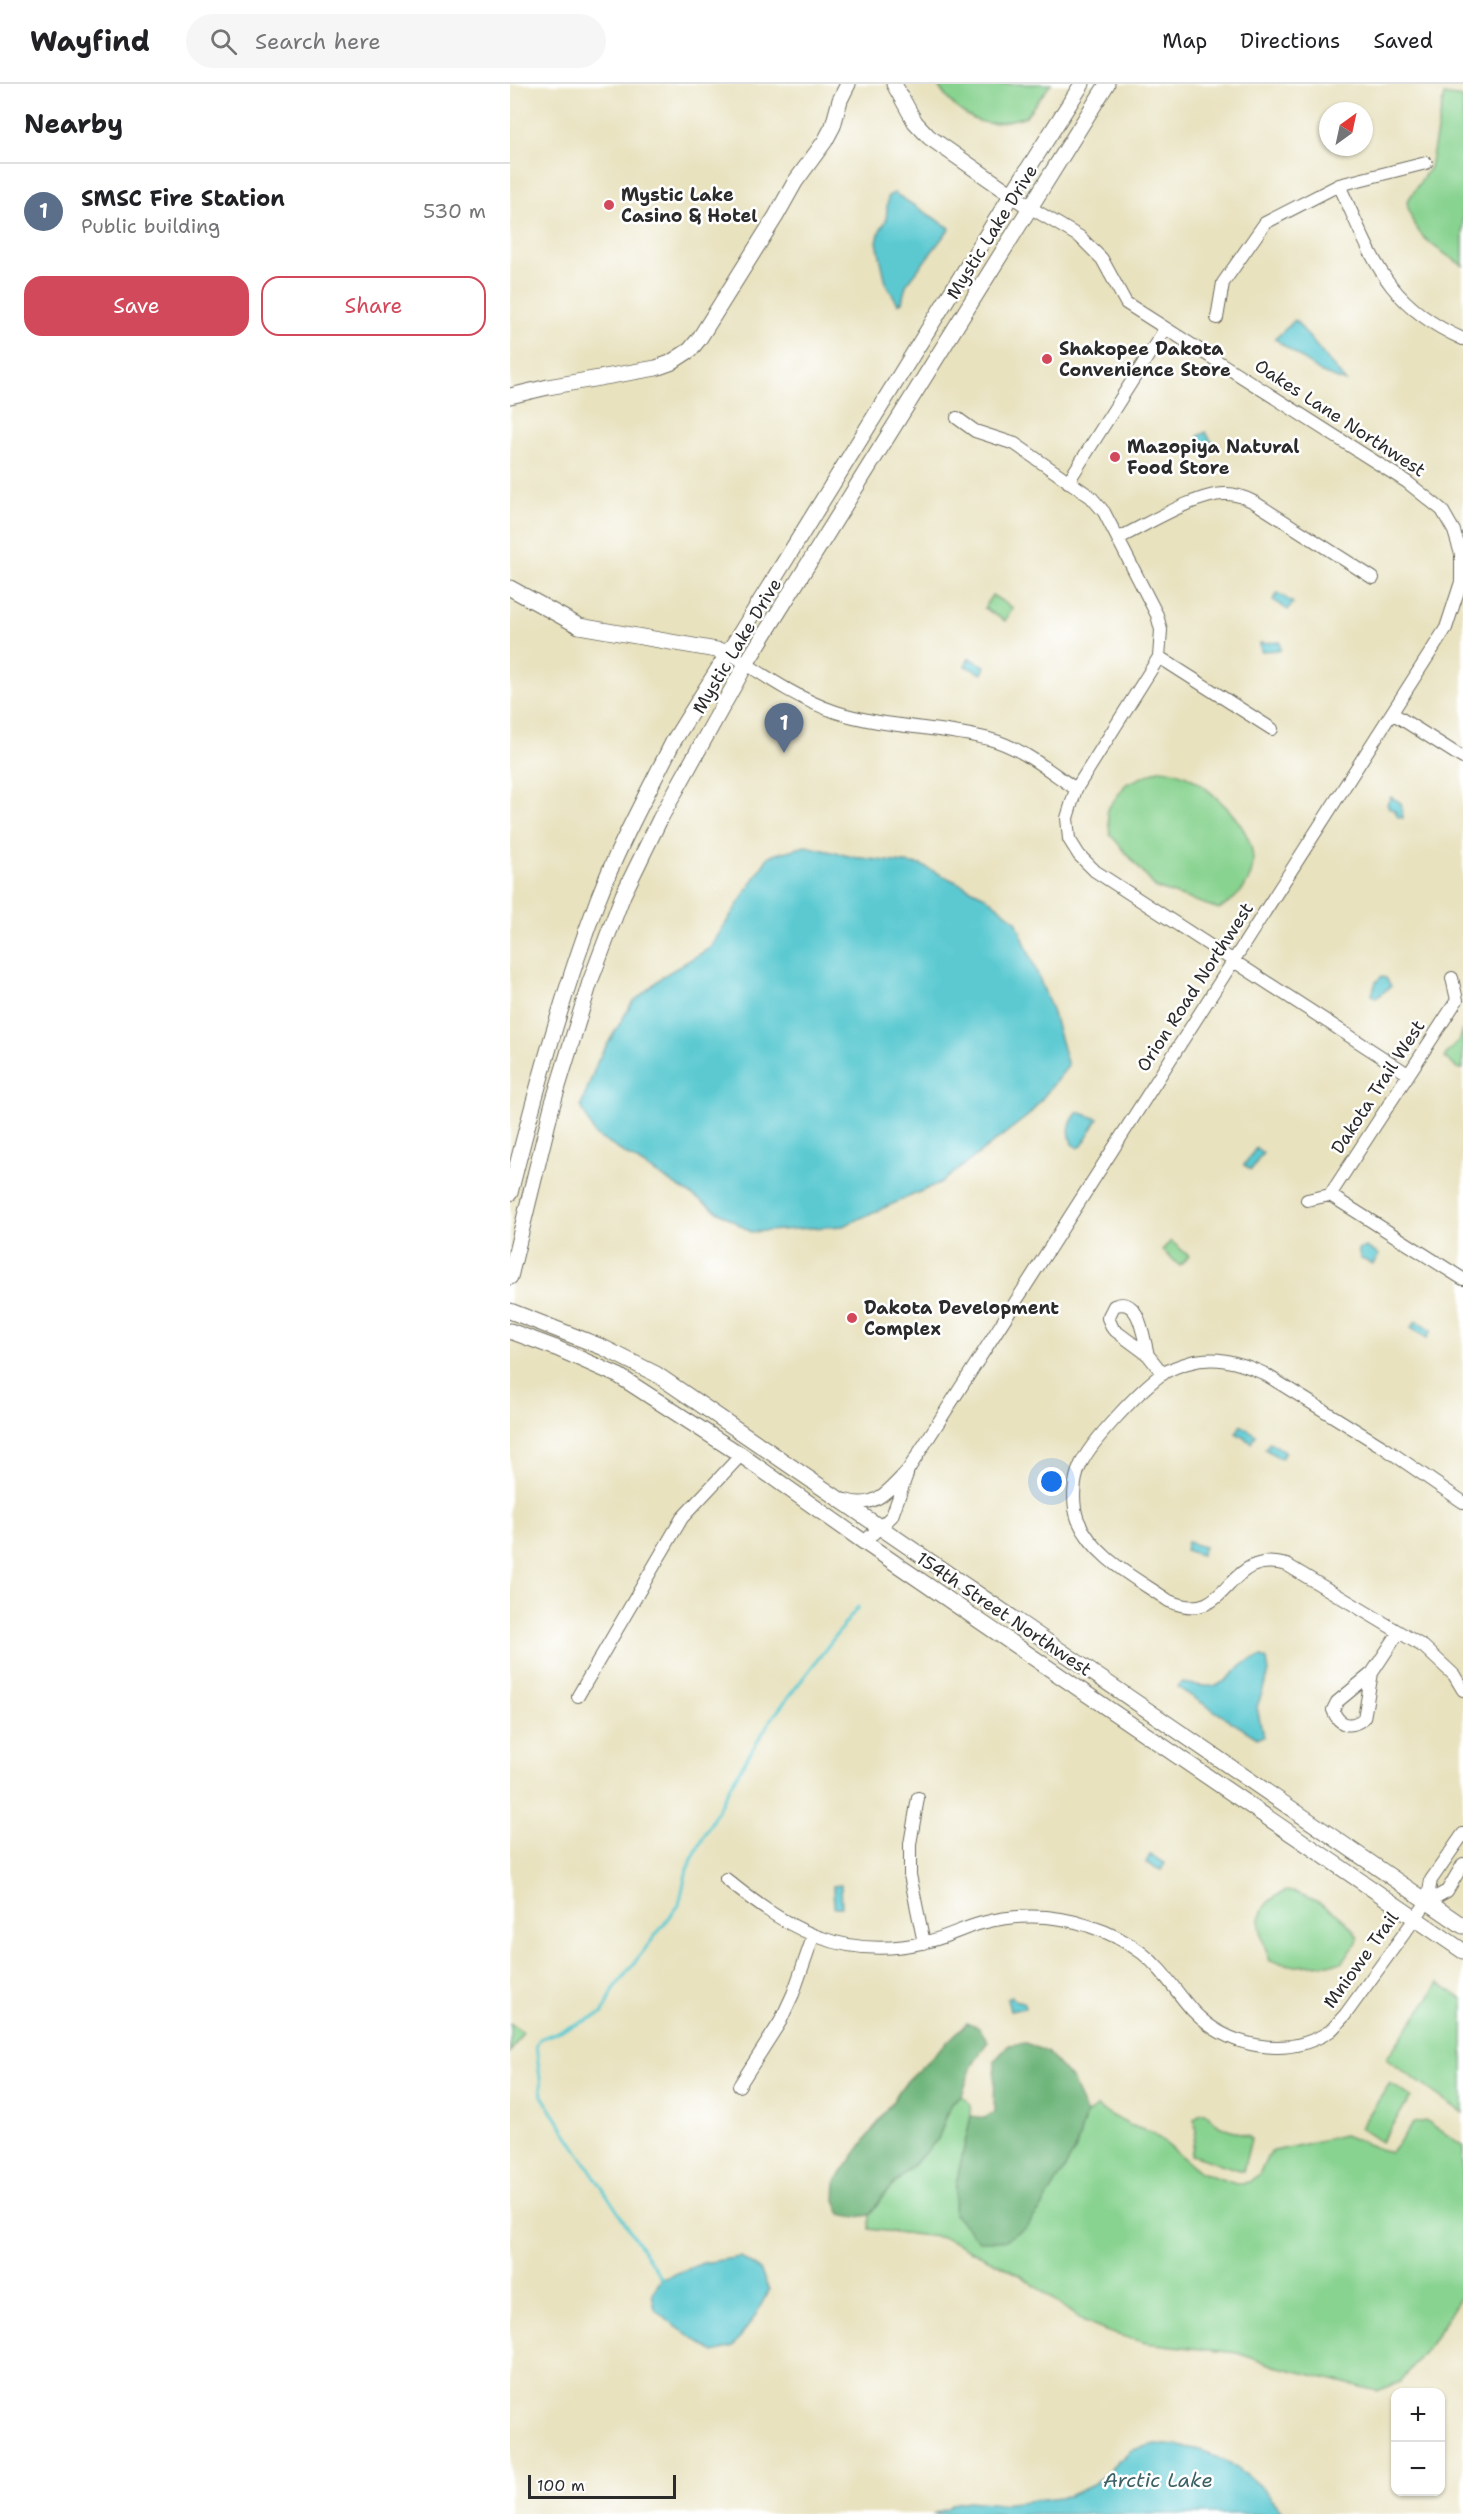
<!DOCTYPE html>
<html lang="en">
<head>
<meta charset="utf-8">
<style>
  :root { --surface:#fff; --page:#f6f6f6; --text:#202124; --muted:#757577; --line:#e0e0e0; --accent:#d1495b }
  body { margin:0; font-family:"Shantell Sans",sans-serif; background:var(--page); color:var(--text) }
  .controls { position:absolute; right:18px; bottom:18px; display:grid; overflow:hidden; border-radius:12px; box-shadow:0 2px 4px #0004 }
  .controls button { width:54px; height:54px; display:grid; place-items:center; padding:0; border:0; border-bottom:2px solid var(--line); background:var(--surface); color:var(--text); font:30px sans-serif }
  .compass { position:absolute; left:809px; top:18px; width:54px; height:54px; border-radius:50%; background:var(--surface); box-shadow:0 2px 4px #0004; rotate:33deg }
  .scale { position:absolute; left:18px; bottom:15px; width:148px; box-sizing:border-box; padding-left:6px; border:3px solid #2b2b2b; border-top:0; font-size:16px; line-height:21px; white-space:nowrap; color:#2b2b2b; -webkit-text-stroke:4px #fff; paint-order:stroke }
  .you { position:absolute; left:542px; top:1398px; width:21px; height:21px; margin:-15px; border:4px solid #fff; border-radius:50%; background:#1a73e8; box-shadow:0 0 0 9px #1a73e833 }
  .badge { display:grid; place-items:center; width:39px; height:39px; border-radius:50%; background:var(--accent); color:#fff; font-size:20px; font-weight:700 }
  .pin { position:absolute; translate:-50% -50px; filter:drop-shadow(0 2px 3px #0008) }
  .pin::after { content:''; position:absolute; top:32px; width:21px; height:18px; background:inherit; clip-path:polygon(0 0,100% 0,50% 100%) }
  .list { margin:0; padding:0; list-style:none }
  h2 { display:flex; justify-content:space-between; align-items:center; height:78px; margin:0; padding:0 24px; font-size:26px }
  h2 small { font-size:20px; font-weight:400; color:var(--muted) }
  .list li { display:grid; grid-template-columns:39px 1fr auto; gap:18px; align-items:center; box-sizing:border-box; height:96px; padding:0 24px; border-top:2px solid var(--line) }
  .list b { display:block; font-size:22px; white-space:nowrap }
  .list p { margin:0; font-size:20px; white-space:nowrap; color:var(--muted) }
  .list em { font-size:20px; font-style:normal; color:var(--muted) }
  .actions { display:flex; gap:12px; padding:18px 24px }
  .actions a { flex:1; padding:14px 0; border:2px solid var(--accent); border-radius:18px; text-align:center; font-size:21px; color:var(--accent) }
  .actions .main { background:var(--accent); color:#fff }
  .icon { flex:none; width:33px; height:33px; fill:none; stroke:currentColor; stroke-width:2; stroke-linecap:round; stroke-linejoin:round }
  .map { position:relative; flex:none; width:953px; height:2430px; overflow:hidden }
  header { display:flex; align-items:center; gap:36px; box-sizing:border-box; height:84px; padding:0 30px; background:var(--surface); border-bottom:2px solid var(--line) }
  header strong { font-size:28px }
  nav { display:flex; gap:33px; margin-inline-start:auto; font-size:21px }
  .search { width:420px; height:54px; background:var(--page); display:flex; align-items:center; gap:15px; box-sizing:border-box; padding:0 21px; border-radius:33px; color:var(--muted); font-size:22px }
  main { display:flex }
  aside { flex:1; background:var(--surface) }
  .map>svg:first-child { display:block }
  .green { fill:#88d390; stroke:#5a7f5e; stroke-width:1.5 }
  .forest { fill:#6eb57a; stroke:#4c7052; stroke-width:1.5 }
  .water { fill:#5cc9d1; stroke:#447a7e; stroke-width:1.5 }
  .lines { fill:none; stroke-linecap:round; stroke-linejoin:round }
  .stream { stroke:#5cc9d1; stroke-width:3 }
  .minor-casing { stroke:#6d6b5f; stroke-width:14 }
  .tertiary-casing { stroke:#6d6b5f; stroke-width:17 }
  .minor { stroke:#fff; stroke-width:12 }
  .tertiary { stroke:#fff; stroke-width:15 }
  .poi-dot { fill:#d1495b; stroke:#fff; stroke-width:2 }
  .labels { text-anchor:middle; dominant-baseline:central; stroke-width:5; stroke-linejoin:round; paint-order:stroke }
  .poi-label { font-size:18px; font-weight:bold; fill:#2b2b2b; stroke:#fff; text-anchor:start }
  .street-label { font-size:18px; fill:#2b2b2b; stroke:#fff }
  .water-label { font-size:20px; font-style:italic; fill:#3c6265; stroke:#fff }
</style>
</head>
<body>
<header>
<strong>Wayfind</strong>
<div class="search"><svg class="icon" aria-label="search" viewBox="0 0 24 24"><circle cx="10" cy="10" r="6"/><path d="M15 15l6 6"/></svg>Search here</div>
<nav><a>Map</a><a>Directions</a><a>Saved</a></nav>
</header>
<main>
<aside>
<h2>Nearby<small></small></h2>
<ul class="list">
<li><span class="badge" style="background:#5c6f8a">1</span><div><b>SMSC Fire Station</b><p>Public building</p></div><em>530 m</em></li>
</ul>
<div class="actions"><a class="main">Save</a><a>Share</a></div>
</aside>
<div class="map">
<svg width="953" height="2430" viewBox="0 0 953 2430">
  <rect width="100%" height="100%" fill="#fff"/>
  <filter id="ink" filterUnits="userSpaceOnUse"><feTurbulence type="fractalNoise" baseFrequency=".0167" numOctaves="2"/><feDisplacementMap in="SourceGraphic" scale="12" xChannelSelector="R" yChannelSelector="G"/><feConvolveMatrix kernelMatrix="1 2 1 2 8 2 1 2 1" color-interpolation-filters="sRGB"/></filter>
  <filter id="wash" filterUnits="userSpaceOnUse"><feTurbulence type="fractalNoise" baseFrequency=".008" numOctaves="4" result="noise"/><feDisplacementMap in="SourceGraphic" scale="24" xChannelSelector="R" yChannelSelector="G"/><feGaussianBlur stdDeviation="1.35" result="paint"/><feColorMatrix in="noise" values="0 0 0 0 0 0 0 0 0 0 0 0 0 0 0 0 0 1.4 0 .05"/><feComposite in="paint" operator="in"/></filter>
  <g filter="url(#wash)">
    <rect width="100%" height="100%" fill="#e8e2bf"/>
    <path class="green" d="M427,0H541L515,33C504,35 489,40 478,39C457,37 437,17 427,0Z
      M934,11L953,14V182C925,162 903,155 897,118L920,83Z
      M482,511L503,524L495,537L474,524Z
      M651,685C674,687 691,699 708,715C746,750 762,794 709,825L646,804L600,750L597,726L616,700Z
      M953,946V985L947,984L935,974L936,970L949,957Z
      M661,1157L679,1172L670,1182L652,1166Z
      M776,1807C801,1810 835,1831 848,1853L847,1859L831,1879L786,1882L760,1877C749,1846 739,1823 776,1807Z
      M929,1899L953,1916V2029L876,1975Z
      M0,1939L13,1948L0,1969Z
      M880,1999L901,2013L871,2058L850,2044Z
      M452,2011L460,2020L461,2032L445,2105L444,2130L565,2067L576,2030L587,2023L619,2041L643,2049L690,2088L726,2100L739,2098L749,2090L760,2068L834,2051L880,2069L904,2039L917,2037L953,2062V2209L922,2258L890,2298L867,2307L765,2282L727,2269L636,2259L598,2248L574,2238L510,2191L436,2154L359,2145L360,2131L374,2111L428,2055L442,2019Z
      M690,2029H696L709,2042L739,2052L741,2055L733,2087L681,2071L686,2048L684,2035Z"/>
    <path class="forest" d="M457,1939L469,1944L478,1957L462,1982L452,2011L441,2019L428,2055L374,2110L360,2131L346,2133L331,2130L325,2117L326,2097L397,1997Z
      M516,1959L537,1968L563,1997L576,2030L565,2067L532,2123L515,2144L494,2157H469L444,2130L445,2105L461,2032L475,2034L484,2028L485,1976L499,1961Z"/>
    <path class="water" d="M384,109L440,144L396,201L392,218L388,220L376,199L367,158L370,146L376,137L378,112Z
      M785,236L836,298L812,289L765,255Z
      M696,348L705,364L696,368L688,352Z
      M768,509L783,519L778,526L763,516Z
      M770,558L771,566L751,567L750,559Z
      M459,574L475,582L472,590L455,582Z
      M881,713L891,719L893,734L888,733L885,727L879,724L877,720Z
      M296,762L343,773L411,781L475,812L506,837L542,926L558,982L519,1031L432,1098L333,1142L241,1148L85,1051L71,1022L88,976L122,919L153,892L200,864L259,772Z
      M871,893L876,894L881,902L866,914L862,911L866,898Z
      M568,1028L588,1035L572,1062L568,1064L562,1060C557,1046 559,1039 568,1028Z
      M746,1064L753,1069L741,1086L734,1081Z
      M856,1163L869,1171L863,1180L851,1175L848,1166Z
      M906,1237L921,1247L917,1254L901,1244Z
      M731,1341L746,1351L742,1359L726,1349Z
      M760,1358L775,1368L771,1375L755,1365Z
      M677,1458L694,1463L691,1471L675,1466Z
      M752,1573L757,1576L759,1588L747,1623L753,1653L747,1654L667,1603L672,1599C681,1600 692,1603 702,1602C722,1600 727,1576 752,1573Z
      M640,1771L655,1779L651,1786L636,1779Z
      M331,1801L332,1823H324L323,1802Z
      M501,1912L505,1916L514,1918L515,1924L500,1927L497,1914Z
      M230,2173L250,2186L259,2206L244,2234L223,2263L204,2268L162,2240L145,2225L142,2209L152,2195L193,2179Z
      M645,2360C660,2362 680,2362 695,2368C727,2380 754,2403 774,2430H423L438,2424L442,2420L458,2417L492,2420L559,2412L583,2401L620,2367Z"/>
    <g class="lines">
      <path class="stream" d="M152,2195L32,2012L26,1961L30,1955L92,1930L104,1905L169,1821L177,1785L221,1700L260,1637L348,1523"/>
    </g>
  </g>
  <g filter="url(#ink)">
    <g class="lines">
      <g class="minor-casing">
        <path id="minor" d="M829,101C863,173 874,220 953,255
          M707,234L713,199L755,139L829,101L916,79
          M447,334L465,347L505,360L581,413L594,428L647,531L651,546L649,573L566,705L557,734L559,755L569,771L585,787L898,990
          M558,398L655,245
          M609,454C636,441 689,408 717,410C727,410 736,414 744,418L863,494
          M218,568C252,590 287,615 326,628C375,644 429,642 479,655C511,663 539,687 566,705
          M649,573L762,645
          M882,629L953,674
          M942,894L947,916
          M820,1111L947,916
          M820,1111L953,1195
          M797,1116L820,1111
          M638,1271C633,1253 630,1211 604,1222L598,1234L603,1245L638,1271L653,1290
          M336,1416C365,1426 379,1406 398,1386L936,544L951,498V470L944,447L932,426L897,398L616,219L592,175L570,153L521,124
          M953,1418L876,1365L753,1289C729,1278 704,1271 678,1279C670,1281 659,1286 652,1290C631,1305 580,1358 570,1382C563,1397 562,1420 568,1436C584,1474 626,1494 659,1517C722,1544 713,1463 777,1481L914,1563L944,1591L953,1606
          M354,1458L382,1432L397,1390
          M862,1589L854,1634C841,1645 829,1642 823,1626L827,1618L862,1589L889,1548
          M68,1612L172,1434L231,1371
          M408,1714L400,1760V1791L414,1859
          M216,1795C276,1845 335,1878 416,1858C435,1854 453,1844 472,1839C507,1830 544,1830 579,1842C598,1848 616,1857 632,1869C653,1885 665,1907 683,1927C717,1963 776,1976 820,1947C825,1943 830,1936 835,1931L917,1818L937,1807L953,1780
          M917,1818L921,1796L953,1750
          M229,2002L270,1938L283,1910L303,1853"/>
      </g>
      <g class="tertiary-casing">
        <path id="tertiary" d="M384,0L405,38L419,53L521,124
          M0,312L38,303L146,284L160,279L180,266L189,255L266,132L285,98L315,57L323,42L330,16L338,0
          M0,504L69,542L218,568
          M0,1109C25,1010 52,911 88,815C109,761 137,710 163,658L502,110L572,0
          M0,1193L42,1022L80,898L113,811L150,735L236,580L597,0
          M0,1227L92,1263L146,1290L953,1842
          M0,1247L46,1264L109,1292L231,1371L354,1458L953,1867"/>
      </g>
      <use href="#minor" class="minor"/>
      <use href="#tertiary" class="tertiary"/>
    </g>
  </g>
  <g class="poi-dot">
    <circle cx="99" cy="121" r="6"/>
    <circle cx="537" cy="275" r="6"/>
    <circle cx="605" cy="373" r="6"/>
    <circle cx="342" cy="1234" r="6"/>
  </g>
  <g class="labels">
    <g class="poi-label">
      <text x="111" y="111">Mystic Lake<tspan x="111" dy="21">Casino &amp; Hotel</tspan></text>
      <text x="549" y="265">Shakopee Dakota<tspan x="549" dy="21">Convenience Store</tspan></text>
      <text x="617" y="363">Mazopiya Natural<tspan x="617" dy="21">Food Store</tspan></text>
      <text x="354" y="1224">Dakota Development<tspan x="354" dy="21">Complex</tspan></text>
    </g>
    <g class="street-label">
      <text transform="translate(482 148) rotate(-58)">Mystic Lake Drive</text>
      <text transform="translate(830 334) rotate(33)">Oakes Lane Northwest</text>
      <text transform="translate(227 562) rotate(-59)">Mystic Lake Drive</text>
      <text transform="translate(685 903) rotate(-57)">Orion Road Northwest</text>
      <text transform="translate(868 1003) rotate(-57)">Dakota Trail West</text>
      <text transform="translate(494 1530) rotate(34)">154th Street Northwest</text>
      <text transform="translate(851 1876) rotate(-54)">Mniowe Trail</text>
    </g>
    <g class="water-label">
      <text x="648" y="2396">Arctic Lake</text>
    </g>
  </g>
</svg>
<div class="controls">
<button>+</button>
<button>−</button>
</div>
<svg class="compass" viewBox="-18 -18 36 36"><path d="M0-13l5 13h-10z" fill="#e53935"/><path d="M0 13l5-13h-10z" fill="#757577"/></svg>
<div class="scale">100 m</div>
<div class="you"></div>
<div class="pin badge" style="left:274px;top:669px;background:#5c6f8a">1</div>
</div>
</main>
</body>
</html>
